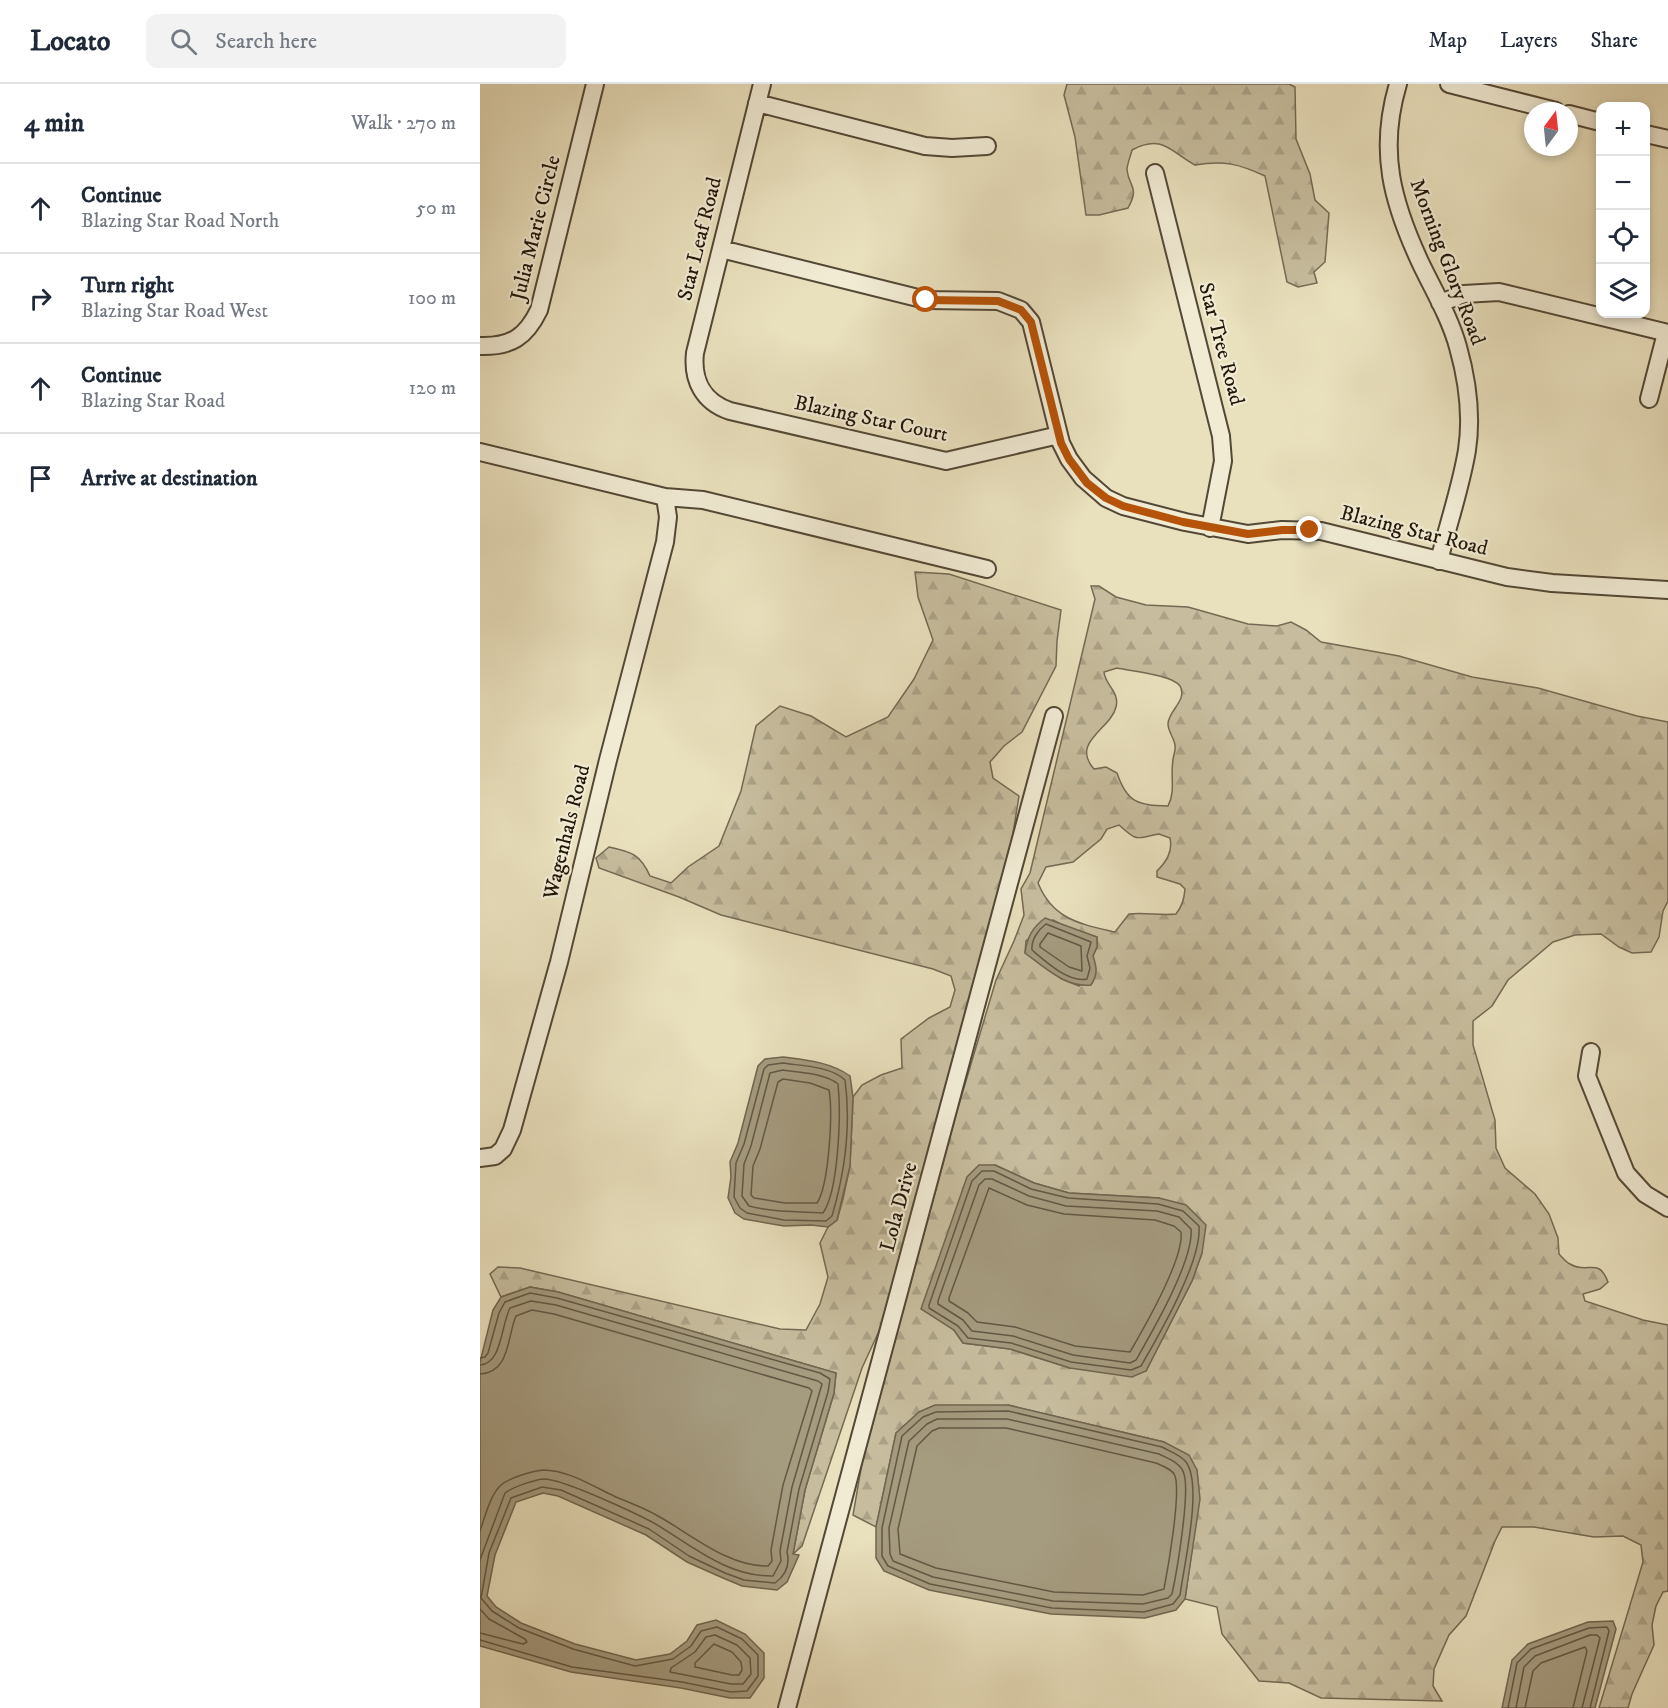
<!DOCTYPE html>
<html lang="en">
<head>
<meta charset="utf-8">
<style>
  :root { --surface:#fff; --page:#f2f2f3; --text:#1f2937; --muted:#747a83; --line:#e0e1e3 }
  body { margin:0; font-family:"IM FELL DW Pica",serif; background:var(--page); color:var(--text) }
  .controls { position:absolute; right:18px; top:18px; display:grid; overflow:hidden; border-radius:12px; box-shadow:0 3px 9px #0003 }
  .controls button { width:54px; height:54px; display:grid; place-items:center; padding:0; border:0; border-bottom:2px solid var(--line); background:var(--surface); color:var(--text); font:30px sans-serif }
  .compass { position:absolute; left:1044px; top:18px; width:54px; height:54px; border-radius:50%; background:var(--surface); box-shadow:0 3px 9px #0003; rotate:15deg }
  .stop { position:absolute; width:18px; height:18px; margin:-14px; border:4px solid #b45309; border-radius:50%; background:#fff }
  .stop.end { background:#b45309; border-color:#fff; box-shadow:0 2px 6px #0008 }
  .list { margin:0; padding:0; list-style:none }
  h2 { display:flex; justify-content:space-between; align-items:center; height:78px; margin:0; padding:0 24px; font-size:26px }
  h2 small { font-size:20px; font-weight:400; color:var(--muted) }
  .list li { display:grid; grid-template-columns:39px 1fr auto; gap:18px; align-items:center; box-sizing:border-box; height:90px; padding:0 24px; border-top:2px solid var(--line) }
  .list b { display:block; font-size:22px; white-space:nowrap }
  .list p { margin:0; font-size:20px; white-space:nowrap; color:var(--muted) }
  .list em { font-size:20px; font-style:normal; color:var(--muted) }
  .icon { flex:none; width:33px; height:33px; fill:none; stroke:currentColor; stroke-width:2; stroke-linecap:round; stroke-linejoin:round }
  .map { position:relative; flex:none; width:1188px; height:1624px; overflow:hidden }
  header { display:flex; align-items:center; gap:36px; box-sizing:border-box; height:84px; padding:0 30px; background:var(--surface); border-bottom:2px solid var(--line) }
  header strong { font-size:28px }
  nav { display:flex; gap:33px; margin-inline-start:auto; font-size:21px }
  .search { width:420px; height:54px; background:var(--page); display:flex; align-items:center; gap:15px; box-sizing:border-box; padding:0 21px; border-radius:12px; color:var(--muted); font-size:22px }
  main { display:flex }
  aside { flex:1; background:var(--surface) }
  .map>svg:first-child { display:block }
  .forest { fill:url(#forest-firs); stroke:#746953; stroke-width:1.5; fill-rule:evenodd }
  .water { fill:#a59b7f; stroke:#70654f; stroke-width:1.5 }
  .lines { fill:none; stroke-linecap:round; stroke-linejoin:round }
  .shore { stroke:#635844; stroke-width:1.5 }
  .minor-casing { stroke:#534835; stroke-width:20 }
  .minor { stroke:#f1ebd4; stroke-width:16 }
  .route { stroke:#b45309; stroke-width:8 }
  .labels { text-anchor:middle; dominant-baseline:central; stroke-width:4.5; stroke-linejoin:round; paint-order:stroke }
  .street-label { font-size:21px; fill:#211508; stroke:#f1ebd4 }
</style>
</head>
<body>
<header>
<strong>Locato</strong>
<div class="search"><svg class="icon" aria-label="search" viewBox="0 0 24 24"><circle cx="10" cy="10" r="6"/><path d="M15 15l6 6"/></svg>Search here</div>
<nav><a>Map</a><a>Layers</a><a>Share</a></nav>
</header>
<main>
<aside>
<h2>4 min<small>Walk · 270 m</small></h2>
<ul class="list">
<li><svg class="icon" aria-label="ahead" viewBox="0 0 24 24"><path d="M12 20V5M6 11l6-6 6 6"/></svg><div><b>Continue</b><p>Blazing Star Road North</p></div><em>50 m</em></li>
<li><svg class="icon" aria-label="right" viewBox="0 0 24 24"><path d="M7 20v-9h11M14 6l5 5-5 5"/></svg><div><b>Turn right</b><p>Blazing Star Road West</p></div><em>100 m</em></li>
<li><svg class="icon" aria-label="ahead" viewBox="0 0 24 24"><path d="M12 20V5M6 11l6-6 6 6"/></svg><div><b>Continue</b><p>Blazing Star Road</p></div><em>120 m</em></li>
<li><svg class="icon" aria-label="arrive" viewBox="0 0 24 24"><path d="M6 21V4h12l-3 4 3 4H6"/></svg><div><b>Arrive at destination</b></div></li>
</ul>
</aside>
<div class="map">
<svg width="1188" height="1624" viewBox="0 0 1188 1624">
  <defs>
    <pattern id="forest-firs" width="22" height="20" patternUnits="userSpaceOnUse" patternTransform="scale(1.5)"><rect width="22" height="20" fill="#c7bd9e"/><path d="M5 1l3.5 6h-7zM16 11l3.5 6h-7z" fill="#aba287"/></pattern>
  </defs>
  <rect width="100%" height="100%" fill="#e9e0bd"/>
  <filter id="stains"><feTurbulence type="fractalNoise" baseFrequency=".00333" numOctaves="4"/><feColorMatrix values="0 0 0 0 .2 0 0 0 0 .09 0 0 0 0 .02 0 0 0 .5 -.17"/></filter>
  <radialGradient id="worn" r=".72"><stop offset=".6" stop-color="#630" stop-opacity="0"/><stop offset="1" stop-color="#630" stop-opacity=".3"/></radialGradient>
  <path class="forest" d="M587,0H809L815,3L816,55L830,90L835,116L849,129L845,178L834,188L837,199L818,203L807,198L785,92C759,80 744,76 715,81C690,67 682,50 652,66C651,71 647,80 647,86C649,104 660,102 648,124L619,131H606L595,53L584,11Z
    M435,488L469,490L581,526L577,557L576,582L542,648L524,662L510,678L513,694L539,712L525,799L473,990L400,1245L382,1284L322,1462L313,1470L325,1406L354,1309L356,1289L78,1208L50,1203L21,1213L10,1190L18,1183L40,1184L300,1245L326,1246L340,1220L348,1193L340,1159L348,1143L357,1136L363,1115L370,1082L373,1013L382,1001L401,991L422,984L421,955L449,934L470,923L475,906L471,892L453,885L241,831L199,813L119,784L116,774L129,763C152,768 160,770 170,792L191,799L208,783L239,762L261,707L276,642L300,622L331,632L366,653L408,633L434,595L453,556L438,513Z
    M611,502H619L636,513L666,521L708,523L768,540L797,542L811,538L826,546L841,558L919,572L992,593L1058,604L1157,632L1188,638V817L1183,827L1179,853L1171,868L1152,869L1139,863L1121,850L1095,851L1073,858L1028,896L1012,922L993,937V961L1015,1036L1016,1064L1025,1084L1055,1110L1069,1130L1078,1154L1079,1170C1082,1173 1086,1178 1090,1180C1108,1191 1118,1172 1128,1198L1120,1205L1103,1210L1105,1217L1163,1236L1188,1241V1507L1183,1508L1176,1522L1172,1541L1174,1561L1152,1610L1148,1624H1119L1163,1478L1161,1461L1143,1452L1114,1453L1054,1443H1022L1015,1457L986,1532L969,1551L954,1585L953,1602L962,1617L841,1614L809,1599L779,1597L742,1550L737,1523L705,1515L719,1415L717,1386L684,1358L528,1321L416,1349L396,1443L373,1431L382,1379L477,1027L516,896L534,857L544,831L541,805L550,789L615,515ZM637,584C651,587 693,591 700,602C708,616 688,627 688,640C688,648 695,655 695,662C696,667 693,672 693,676C690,693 696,706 688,722C658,721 647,719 637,689L626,683L614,685C590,658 631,645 636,623C640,608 625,601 624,588ZM639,741C659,759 655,754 679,750L690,754C693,768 686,778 677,787V793L700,800L705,805C704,816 702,822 696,830C680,832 666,828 649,830L635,848C601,840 573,836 558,799L566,783L593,778L621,755L627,745ZM573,836L586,843L617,853V863L599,902L582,895L545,869L546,857ZM515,1081L554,1099L589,1109L679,1114L722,1169L712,1197L666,1287L590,1284L530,1265L483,1259L474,1246Z"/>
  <path class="water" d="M565,834L617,853V863L613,872C617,884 618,890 611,901C586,904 564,883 545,869C547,853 553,843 565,834Z
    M303,973C326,976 351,978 370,992L373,1013L370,1082L357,1136L348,1143L331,1141L304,1142L264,1135L255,1129L248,1114L251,1093L250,1078L258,1059L278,982L285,975Z
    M499,1081H515L554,1099L589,1109L679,1114L706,1121L726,1141L722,1169L712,1197L666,1287L652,1293L590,1284L530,1265L483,1259L474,1246L441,1225L487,1093Z
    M50,1203L78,1208L356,1289L354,1309L325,1406L313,1470L319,1471L307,1498L297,1506L262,1502L243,1494L207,1478L166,1451L78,1412L63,1409L36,1418L15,1471L7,1512L16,1523L41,1539L95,1560L156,1576L190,1570L207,1557L217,1541L236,1536L265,1550L284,1569V1594L270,1614H250L201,1604L91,1588L0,1562V1278L13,1226L21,1213Z
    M455,1321H528L684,1358L709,1371L717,1386L720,1415L705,1515L696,1526L665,1534L571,1530L449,1506L404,1487L396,1474V1443L416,1349L439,1328Z
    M1133,1537L1136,1545L1115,1624H1022L1032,1576L1048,1560L1108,1538Z"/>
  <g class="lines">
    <path class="shore" d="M566,840L611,858L607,872L610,884L607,895C589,899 566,878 552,866C551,856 558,846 566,840Z
      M568,849L601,862L602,887L589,883L560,863V860Z
      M303,979C322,982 350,982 365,996C371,1041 365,1088 352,1132L346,1137L304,1136L267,1129L260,1124L254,1113L256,1079L264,1060L284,985L288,981Z
      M303,986C320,989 345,989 358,1000C361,1028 359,1106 343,1129C316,1127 297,1129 269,1122L262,1112L264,1080L271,1062L290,989Z
      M303,995L330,999L349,1006C353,1029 349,1101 337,1119H305L274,1114L271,1111L273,1082L280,1065L298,998Z
      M502,1087H514L551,1105L588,1114L678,1120L703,1127L719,1142C722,1177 679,1251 661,1282L651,1286L591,1278L531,1259L488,1254L478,1242L449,1224V1221L492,1097Z
      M505,1095H512L549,1112L586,1122L677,1127L699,1133L711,1145C714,1176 672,1248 656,1276L650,1279L593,1271L533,1252L492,1247L483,1236L458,1220V1217L499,1101Z
      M509,1104L547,1121L584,1130L675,1136L694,1142L701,1148C704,1174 664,1244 650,1268L595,1262L535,1243L497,1238L488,1229L469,1217V1214Z
      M0,1274L5,1273L8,1269L19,1229L25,1218L50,1209L77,1214L340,1289L350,1295L348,1308L319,1405L307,1468C310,1480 306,1491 295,1499L264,1496L245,1489L209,1472L169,1445L81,1406L62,1403L31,1414L9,1469L1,1514L12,1527L39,1544L93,1565L155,1582L193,1575L211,1562L221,1547L237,1543L262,1555L278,1571V1592L267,1607L251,1608L202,1598L92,1583L0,1556
      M0,1281C22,1280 21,1241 30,1224L51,1217L76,1221L338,1297L342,1300L312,1403L300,1467L301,1477L293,1492C247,1493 211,1461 174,1439C155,1429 83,1395 64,1395C53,1396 33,1403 25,1409L0,1476
      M0,1290C30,1289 27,1253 36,1232L52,1226L74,1230L329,1304L332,1307L303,1401L291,1466L292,1477L288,1482C248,1483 211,1450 178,1432C165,1424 150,1419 136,1413C114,1403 89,1386 63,1386C52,1387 29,1394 21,1401C10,1411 5,1433 0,1447
      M528,1327L682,1363C689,1367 701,1371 706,1378C723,1401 704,1481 700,1511L693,1520L664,1528L572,1524L450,1500L408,1482L402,1472V1444L422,1352L443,1333L456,1328Z
      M457,1335H527L679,1370C689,1375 701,1379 704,1390C710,1410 697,1487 692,1510L688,1514L663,1520L573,1517L453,1493L413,1477L410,1470L409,1444L429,1357L447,1340Z
      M459,1344H526L676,1379C682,1382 693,1385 695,1392C701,1410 688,1484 684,1505L663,1511L574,1508L456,1484L420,1470L418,1445L437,1362L452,1347Z
      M0,1525L9,1535L45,1555L47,1558L43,1560L0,1549
      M235,1551L257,1561L270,1574L271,1590L263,1600H251L190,1588L191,1584L215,1568L226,1553Z
      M234,1560L252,1568L261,1578L262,1586L259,1591H252L215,1583V1579Z
      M1028,1624L1037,1579L1051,1565L1109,1544L1127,1543L1129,1547L1110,1624
      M1036,1624L1044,1583L1055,1572L1110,1551H1117L1120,1554L1102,1624
      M1045,1624L1053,1587L1061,1579L1105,1563L1107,1567L1093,1624"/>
    <g class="minor-casing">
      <path id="minor" d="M282,0L215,269C212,296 223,318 250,327L466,377L579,351
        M918,0C898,67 912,118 941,180C954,207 970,234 978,263C987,295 992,333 987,366C981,403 968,440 959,477
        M969,0L1076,27
        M277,19L445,62L472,64L507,62
        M1089,30L1120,38
        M1166,50L1188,55
        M675,89L741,352L743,377L730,444
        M241,165L446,216L518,217L541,226L551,238L581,359L589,375L603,394L626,414L643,422L705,438L768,450L802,446L841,447L1027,493L1072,499L1188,506
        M960,219L984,210L1019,208L1188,249
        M0,262C31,263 46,253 59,226L115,0
        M1169,315L1186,249
        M0,368L185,413L223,416L507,485
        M1111,968L1107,992L1146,1089L1165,1110L1188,1124
        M0,1074L15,1072L23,1065L32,1046L79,878L128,676L185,458L188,433L185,413
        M307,1624L574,632"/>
    </g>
    <use href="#minor" class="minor"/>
  </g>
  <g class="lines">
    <path class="route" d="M446,216L518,217L541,226L551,238L581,359L589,375L607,399L626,414L643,422L703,438L768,450L802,446H830"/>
  </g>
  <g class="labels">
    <g class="street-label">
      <text transform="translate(56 144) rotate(-76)">Julia Marie Circle</text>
      <text transform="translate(220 155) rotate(-76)">Star Leaf Road</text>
      <text transform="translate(967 178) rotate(69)">Morning Glory Road</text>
      <text transform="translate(741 260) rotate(75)">Star Tree Road</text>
      <text transform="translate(391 335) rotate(12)">Blazing Star Court</text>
      <text transform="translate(934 447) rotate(14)">Blazing Star Road</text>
      <text transform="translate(87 748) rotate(-76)">Wagenhals Road</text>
      <text transform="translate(419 1123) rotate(-75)">Lola Drive</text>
    </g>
  </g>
  <rect width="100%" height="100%" filter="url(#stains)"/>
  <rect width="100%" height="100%" fill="url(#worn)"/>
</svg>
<div class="controls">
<button>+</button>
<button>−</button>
<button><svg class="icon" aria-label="locate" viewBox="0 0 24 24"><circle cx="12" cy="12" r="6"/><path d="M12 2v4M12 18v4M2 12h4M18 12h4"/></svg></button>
<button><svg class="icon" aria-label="layers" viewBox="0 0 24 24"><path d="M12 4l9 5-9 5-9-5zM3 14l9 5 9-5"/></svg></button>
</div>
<svg class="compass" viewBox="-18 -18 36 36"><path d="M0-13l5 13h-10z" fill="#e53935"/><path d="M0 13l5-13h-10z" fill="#747a83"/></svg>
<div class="stop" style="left:446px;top:216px"></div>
<div class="stop end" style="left:830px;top:446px"></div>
</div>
</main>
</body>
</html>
